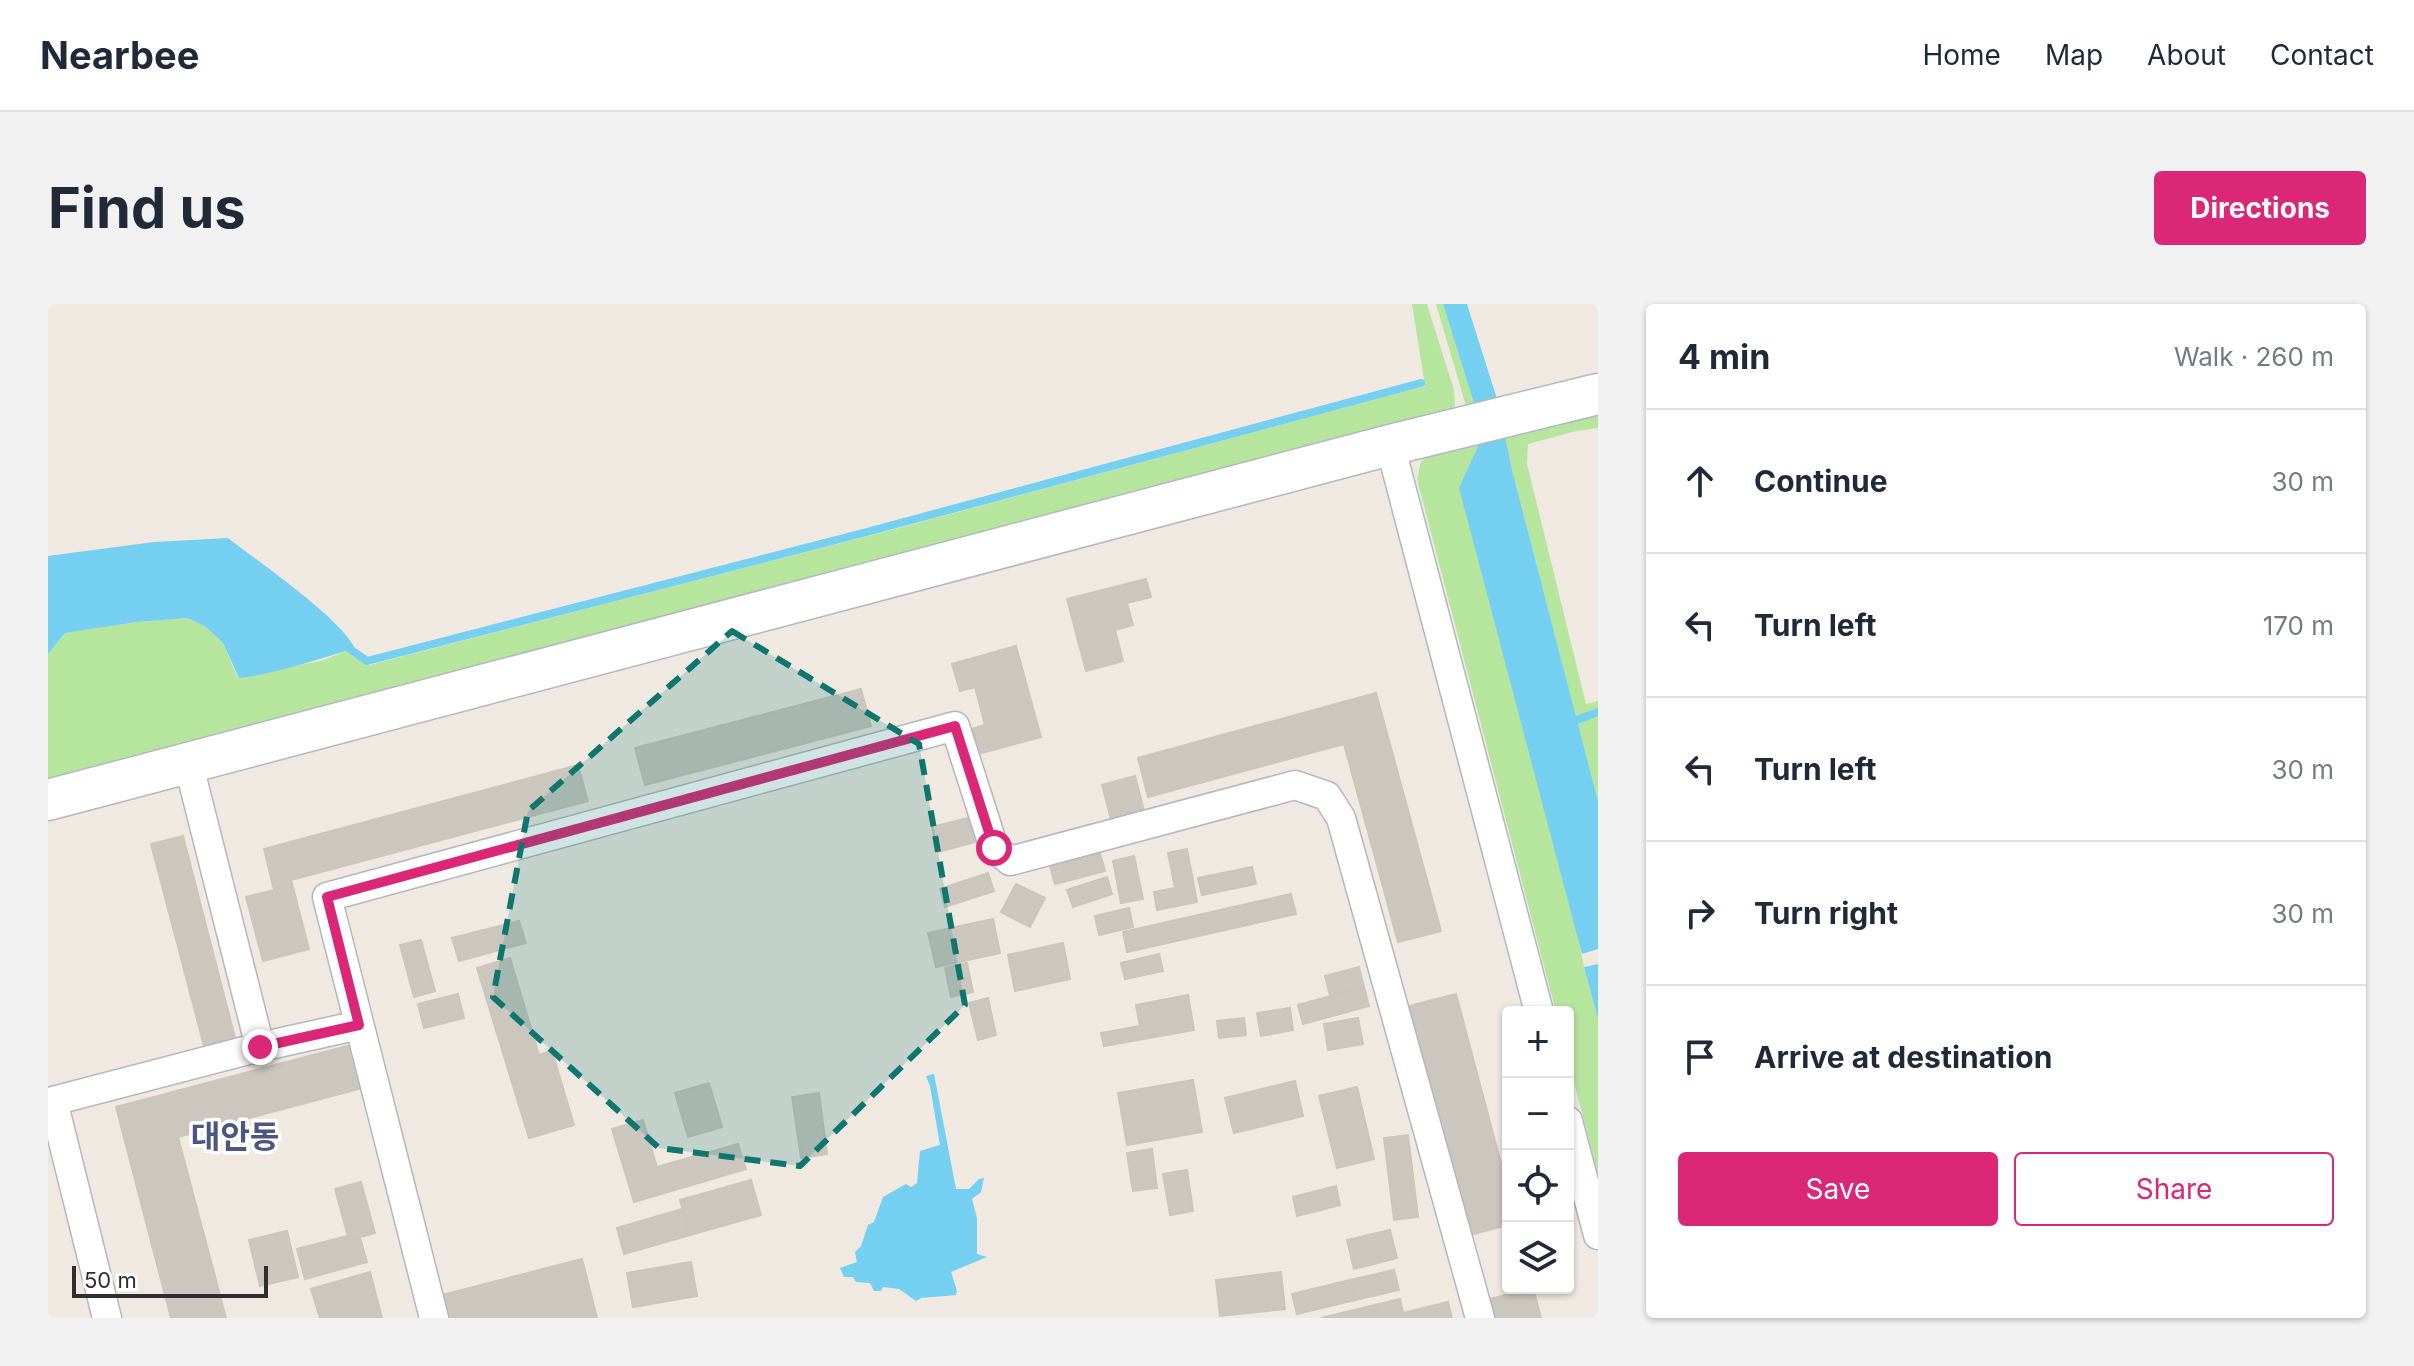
<!DOCTYPE html>
<html lang="en">
<head>
<meta charset="utf-8">
<style>
  :root { --surface:#fff; --page:#f2f2f3; --text:#1f2937; --muted:#747a83; --line:#e0e1e3; --accent:#db2777 }
  body { margin:0; font-family:Inter,"Noto Sans KR",sans-serif; background:var(--page); color:var(--text) }
  .controls { position:absolute; right:24px; bottom:24px; display:grid; overflow:hidden; border-radius:8px; box-shadow:0 2px 6px #0004 }
  .controls button { width:72px; height:72px; display:grid; place-items:center; padding:0; border:0; border-bottom:2px solid var(--line); background:var(--surface); color:var(--text); font:40px sans-serif }
  .scale { position:absolute; left:24px; bottom:20px; width:196px; box-sizing:border-box; padding-left:8px; border:4px solid #2e2e2e; border-top:0; font-size:22px; line-height:28px; white-space:nowrap; color:#2e2e2e; -webkit-text-stroke:6px #fff; paint-order:stroke }
  .stop { position:absolute; width:24px; height:24px; margin:-18px; border:6px solid #db2777; border-radius:50%; background:#fff }
  .stop.end { background:#db2777; border-color:#fff; box-shadow:0 2px 8px #0008 }
  .list { margin:0; padding:0; list-style:none }
  h2 { display:flex; justify-content:space-between; align-items:center; height:104px; margin:0; padding:0 32px; font-size:34px }
  h2 small { font-size:26px; font-weight:400; color:var(--muted) }
  .list li { display:grid; grid-template-columns:52px 1fr auto; gap:24px; align-items:center; box-sizing:border-box; height:144px; padding:0 32px; border-top:2px solid var(--line) }
  .list b { display:block; font-size:30px; white-space:nowrap }
  .list em { font-size:26px; font-style:normal; color:var(--muted) }
  .actions { display:flex; gap:16px; padding:24px 32px }
  .actions a { flex:1; padding:18px 0; border:2px solid var(--accent); border-radius:8px; text-align:center; font-size:28px; color:var(--accent) }
  .actions .main { background:var(--accent); color:#fff }
  .icon { flex:none; width:44px; height:44px; fill:none; stroke:currentColor; stroke-width:2; stroke-linecap:round; stroke-linejoin:round }
  .map { position:relative; flex:none; width:1550px; height:1014px; overflow:hidden; border-radius:8px }
  header { display:flex; align-items:center; gap:48px; box-sizing:border-box; height:112px; padding:0 40px; background:var(--surface); border-bottom:2px solid var(--line) }
  header strong { font-size:38px }
  nav { display:flex; gap:44px; margin-inline-start:auto; font-size:28px }
  .intro { display:flex; align-items:center; justify-content:space-between; box-sizing:border-box; height:192px; padding:0 48px }
  h1 { margin:0; font-size:56px }
  .button { padding:20px 36px; border-radius:8px; background:var(--accent); color:#fff; font-size:28px; font-weight:700 }
  main { display:flex; gap:48px; padding:0 48px }
  aside { flex:1; background:var(--surface); border-radius:8px; box-shadow:0 2px 6px #0004 }
  .map>svg:first-child { display:block }
  .green { fill:#b6e59e }
  .water { fill:#75cff0 }
  .lines { fill:none; stroke-linecap:round; stroke-linejoin:round }
  .stream { stroke:#75cff0; stroke-width:8 }
  .building { fill:#cbc7bf; stroke:#cbc5ba; stroke-width:2 }
  .minor-casing { stroke:#b4b7c1; stroke-width:31 }
  .secondary-casing { stroke:#b4b7c1; stroke-width:43 }
  .minor { stroke:#fff; stroke-width:28 }
  .secondary { stroke:#fff; stroke-width:40 }
  .route { stroke:#db2777; stroke-width:10 }
  .marked { fill:#0f766e; fill-opacity:0.2; stroke:#0f766e; stroke-width:6; stroke-dasharray:16 10; stroke-linejoin:round }
  .labels { text-anchor:middle; dominant-baseline:central; stroke-width:7; stroke-linejoin:round; paint-order:stroke }
  .district-label { font-size:32px; font-weight:bold; fill:#4d5680; stroke:#fff }
</style>
</head>
<body>
<header>
<strong>Nearbee</strong>
<nav><a>Home</a><a>Map</a><a>About</a><a>Contact</a></nav>
</header>
<div class="intro"><h1>Find us</h1><a class="button">Directions</a></div>
<main>
<div class="map">
<svg width="1550" height="1014" viewBox="0 0 1550 1014">
  <rect width="100%" height="100%" fill="#efe9e1"/>
  <path class="green" d="M1364,0H1379L1406,86L1407,104L0,478V350L17,329L89,318L138,314L158,323L175,339L190,374L276,356L302,345L321,361L847,225L1377,82Z
    M1388,0H1395L1427,103L1421,105L1418,102Z
    M1550,97V124L1528,127L1480,140L1479,160L1538,400L1550,397V498L1464,166L1457,131Z
    M1432,138L1536,663L1550,715V870L1520,755V708H1508L1369,175L1373,157L1389,148Z"/>
  <path class="water" d="M1395,0H1419L1449,95L1427,103Z
    M1457,131L1464,166L1550,497V645L1534,650L1411,184L1432,138Z
    M180,234C212,259 289,311 307,344C268,356 231,369 191,374L175,339L158,323L139,314L89,318L17,329L0,350V252L106,238Z
    M1550,660V715L1536,663Z
    M886,770L908,885H921L931,875L936,874L933,888L924,895L929,914V950L939,953L903,968L909,987L908,991L873,994L868,997L851,985L835,983L833,987H826L822,979L808,978L805,973H796L792,964L809,958L807,948L813,942L820,921L826,918L835,893L858,880L863,883L869,879L872,847L892,841L882,782L878,772Z"/>
  <g class="lines">
    <path class="stream" d="M302,345L319,357L815,229L1373,79
      M1521,419L1550,408"/>
  </g>
  <path class="building" d="M1098,275L1103,293L1079,299L1085,321L1067,326L1075,357L1038,367L1019,295Z
    M968,342L993,433L930,450L923,425L937,421L927,383L912,387L904,360Z
    M813,385L823,422L597,481L587,444Z
    M1328,389L1393,627L1350,638L1296,440L1100,493L1090,454Z
    M530,461L540,497L243,576L261,645L215,657L198,593L226,586L216,545Z
    M1087,472L1098,515L1065,523L1054,481Z
    M920,514L927,538L890,548L884,523Z
    M135,532L187,734L156,742L103,540Z
    M1139,545L1149,598L1109,606L1106,588L1127,584L1120,549Z
    M1052,549L1057,567L1007,580L1002,562Z
    M1086,552L1095,595L1073,599L1065,557Z
    M1204,563L1208,580L1154,591L1150,574Z
    M940,569L946,587L897,603L892,585Z
    M1059,573L1064,590L1025,603L1019,586Z
    M968,580L997,594L982,623L953,608Z
    M1243,590L1248,610L1079,648L1075,628Z
    M1081,604L1085,623L1051,631L1047,612Z
    M945,615L952,649L888,663L880,629Z
    M471,617L478,639L411,657L404,634Z
    M373,636L387,687L366,693L352,641Z
    M1015,639L1022,675L967,687L960,651Z
    M1111,650L1115,667L1077,675L1073,659Z
    M462,654L491,751L504,747L526,821L481,834L429,664Z
    M919,659L925,688L903,693L897,664Z
    M1311,663L1316,683L1282,692L1277,672Z
    M1316,683L1321,702L1255,720L1250,701Z
    M410,690L416,714L376,724L370,700Z
    M1408,690L1460,886V921L1422,931L1361,702Z
    M1140,691L1146,726L1056,742L1053,729L1092,722L1088,701Z
    M940,694L948,731L930,736L921,699Z
    M1242,704L1245,726L1213,732L1209,709Z
    M1196,714L1198,731L1171,734L1169,717Z
    M1310,714L1315,740L1280,746L1276,720Z
    M303,741L314,784L130,833L178,1014H123L68,803Z
    M1145,776L1154,828L1079,841L1070,789Z
    M1247,777L1255,812L1186,829L1177,794Z
    M661,779L674,823L640,833L627,789Z
    M1309,783L1326,855L1289,864L1271,792Z
    M771,789L779,850L753,854L744,793Z
    M595,816L609,863L690,840L698,865L586,898L564,825Z
    M1360,831L1370,913L1346,916L1336,834Z
    M1104,845L1109,884L1085,887L1079,849Z
    M1139,866L1145,907L1122,911L1115,870Z
    M703,876L713,911L642,931L632,896Z
    M313,878L327,929L301,936L287,885Z
    M1288,882L1292,901L1249,912L1245,893Z
    M634,905L642,931L576,950L569,924Z
    M1342,926L1349,954L1306,965L1299,936Z
    M239,927L250,973L212,982L201,936Z
    M299,932L301,936L312,934L319,958L257,975L249,945Z
    M534,955L549,1014H399L394,991Z
    M643,958L649,992L585,1003L579,969Z
    M1346,966L1351,986L1307,996L1302,976Z
    M322,968L334,1014H272L263,985Z
    M1233,968L1237,1005L1172,1012L1168,976Z
    M1302,976L1307,996L1249,1010L1244,990Z
    M1485,984L1493,1014H1447L1442,995Z
    M1352,995L1355,1009L1400,998L1404,1014H1330L1327,1001Z
    M1327,1001L1330,1014H1273Z"/>
  <g class="lines">
    <g class="minor-casing">
      <path id="minor" d="M1342,141L1491,708
        M140,458L212,743
        M1520,817L1550,931
        M59,1014L5,797L212,743L311,721
        M386,1014L279,593L907,422L946,544L962,557L1247,481L1279,492L1293,514L1432,1014"/>
    </g>
    <g class="secondary-casing">
      <path id="secondary" d="M0,496L1342,141L1550,90"/>
    </g>
    <use href="#minor" class="minor"/>
    <use href="#secondary" class="secondary"/>
  </g>
  <g class="lines">
    <path class="route" d="M212,743L311,721L279,593L907,422L946,544"/>
  </g>
  <path class="marked" d="M684,327L871,440L917,701L752,862L611,844L445,693L480,507Z"/>
  <g class="labels">
    <g class="district-label">
      <text x="187" y="832">대안동</text>
    </g>
  </g>
</svg>
<div class="controls">
<button>+</button>
<button>−</button>
<button><svg class="icon" aria-label="locate" viewBox="0 0 24 24"><circle cx="12" cy="12" r="6"/><path d="M12 2v4M12 18v4M2 12h4M18 12h4"/></svg></button>
<button><svg class="icon" aria-label="layers" viewBox="0 0 24 24"><path d="M12 4l9 5-9 5-9-5zM3 14l9 5 9-5"/></svg></button>
</div>
<div class="scale">50 m</div>
<div class="stop" style="left:946px;top:544px"></div>
<div class="stop end" style="left:212px;top:743px"></div>
</div>
<aside>
<h2>4 min<small>Walk · 260 m</small></h2>
<ul class="list">
<li><svg class="icon" aria-label="ahead" viewBox="0 0 24 24"><path d="M12 20V5M6 11l6-6 6 6"/></svg><div><b>Continue</b></div><em>30 m</em></li>
<li><svg class="icon" aria-label="left" viewBox="0 0 24 24"><path d="M17 20v-9H6M10 6l-5 5 5 5"/></svg><div><b>Turn left</b></div><em>170 m</em></li>
<li><svg class="icon" aria-label="left" viewBox="0 0 24 24"><path d="M17 20v-9H6M10 6l-5 5 5 5"/></svg><div><b>Turn left</b></div><em>30 m</em></li>
<li><svg class="icon" aria-label="right" viewBox="0 0 24 24"><path d="M7 20v-9h11M14 6l5 5-5 5"/></svg><div><b>Turn right</b></div><em>30 m</em></li>
<li><svg class="icon" aria-label="arrive" viewBox="0 0 24 24"><path d="M6 21V4h12l-3 4 3 4H6"/></svg><div><b>Arrive at destination</b></div></li>
</ul>
<div class="actions"><a class="main">Save</a><a>Share</a></div>
</aside>
</main>
</body>
</html>
